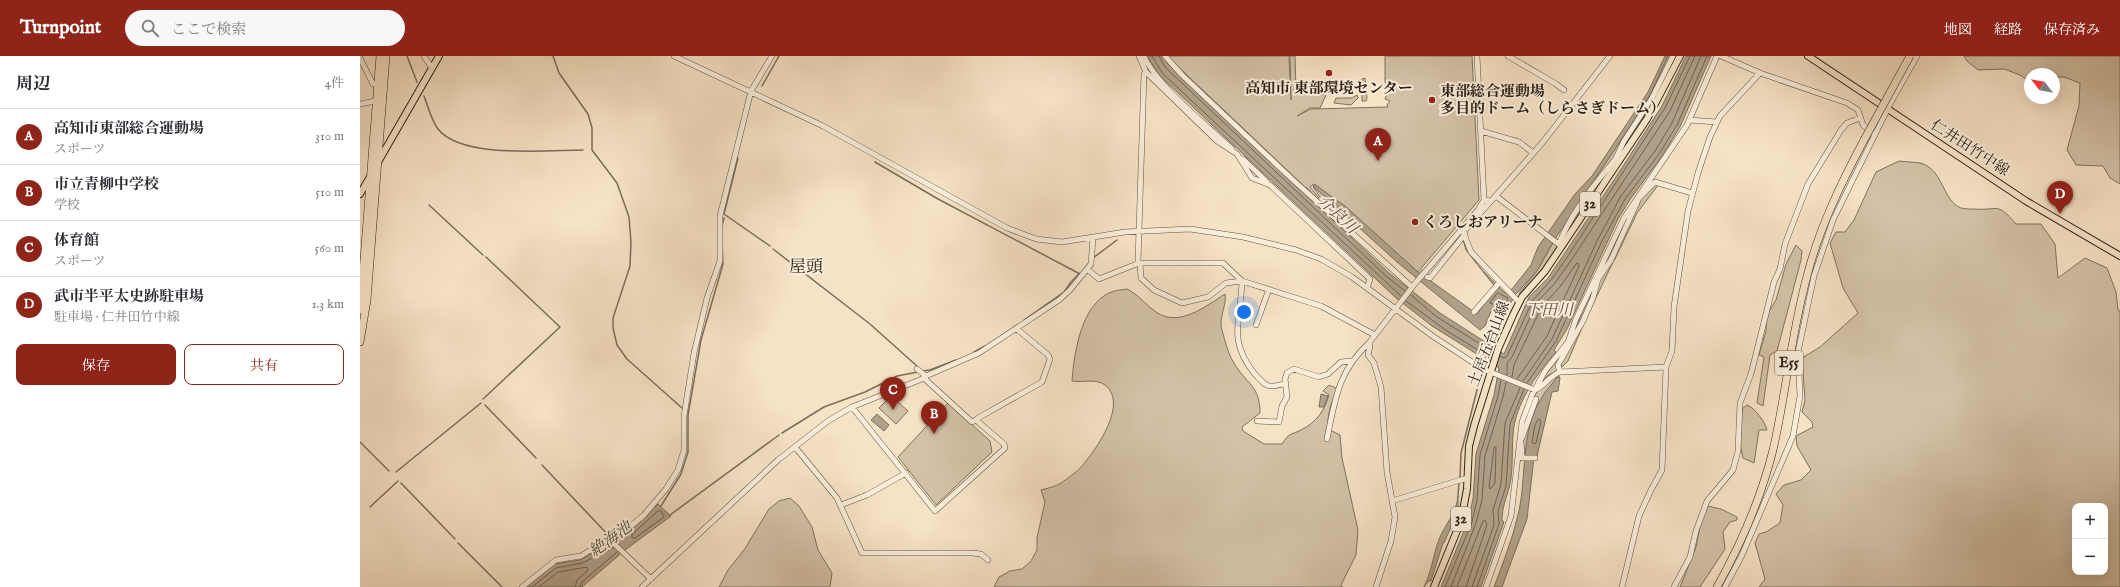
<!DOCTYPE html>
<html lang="ja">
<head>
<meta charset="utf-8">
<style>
  :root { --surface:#fff; --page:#f7f7f7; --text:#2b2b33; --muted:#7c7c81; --line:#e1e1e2; --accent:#8f2418 }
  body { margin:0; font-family:"IM FELL English","Noto Serif JP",serif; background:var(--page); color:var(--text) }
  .controls { position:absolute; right:12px; bottom:12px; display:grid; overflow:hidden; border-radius:8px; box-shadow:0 4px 16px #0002 }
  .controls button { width:36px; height:36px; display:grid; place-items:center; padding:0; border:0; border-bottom:1px solid var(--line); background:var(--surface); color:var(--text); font:20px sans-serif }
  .compass { position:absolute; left:1664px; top:12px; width:36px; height:36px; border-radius:50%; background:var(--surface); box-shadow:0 4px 16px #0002; rotate:301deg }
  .you { position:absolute; left:884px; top:256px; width:14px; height:14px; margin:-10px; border:3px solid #fff; border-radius:50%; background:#1a73e8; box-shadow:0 0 0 6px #1a73e833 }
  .badge { display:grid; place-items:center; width:26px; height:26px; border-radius:50%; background:var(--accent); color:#fff; font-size:13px; font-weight:700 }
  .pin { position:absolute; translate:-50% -33px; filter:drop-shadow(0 1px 2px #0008) }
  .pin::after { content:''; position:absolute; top:21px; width:14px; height:12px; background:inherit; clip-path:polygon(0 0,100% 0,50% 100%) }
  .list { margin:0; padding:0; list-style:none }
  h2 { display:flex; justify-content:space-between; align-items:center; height:52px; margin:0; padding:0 16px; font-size:17px }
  h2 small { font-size:13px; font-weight:400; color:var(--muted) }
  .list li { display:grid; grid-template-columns:26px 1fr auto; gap:12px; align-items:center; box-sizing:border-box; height:56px; padding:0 16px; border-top:1px solid var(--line) }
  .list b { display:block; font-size:15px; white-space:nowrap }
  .list p { margin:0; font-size:13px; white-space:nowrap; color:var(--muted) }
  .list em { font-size:13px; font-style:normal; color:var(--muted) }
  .actions { display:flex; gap:8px; padding:12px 16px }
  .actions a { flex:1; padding:9px 0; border:1px solid var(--accent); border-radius:8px; text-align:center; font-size:14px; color:var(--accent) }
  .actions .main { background:var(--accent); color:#fff }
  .icon { flex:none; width:22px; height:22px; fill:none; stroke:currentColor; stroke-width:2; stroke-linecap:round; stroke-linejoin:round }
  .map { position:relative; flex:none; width:1760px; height:531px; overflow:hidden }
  header { display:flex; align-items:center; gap:24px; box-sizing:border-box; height:56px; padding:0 20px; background:var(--accent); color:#fff }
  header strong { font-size:19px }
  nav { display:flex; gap:22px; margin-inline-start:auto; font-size:14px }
  .search { width:280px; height:36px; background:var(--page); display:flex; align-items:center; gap:10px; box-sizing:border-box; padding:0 14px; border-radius:22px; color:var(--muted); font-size:15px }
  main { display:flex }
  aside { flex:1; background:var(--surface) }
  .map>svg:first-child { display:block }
  .green { fill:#d3c1a7; stroke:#7f725f; fill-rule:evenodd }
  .water { fill:#b1a18a; stroke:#7b6e5c }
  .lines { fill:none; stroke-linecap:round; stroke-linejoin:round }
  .shore { stroke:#6e6250; stroke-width:1 }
  .stream { stroke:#7b6e5c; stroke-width:1.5 }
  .minor-tunnel { stroke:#cdbca2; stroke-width:5; stroke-dasharray:5 2.5; stroke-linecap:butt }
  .minor-casing { stroke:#5e5242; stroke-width:6 }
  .major-casing { stroke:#2b2217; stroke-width:8 }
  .highway-casing { stroke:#2b2217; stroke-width:8 }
  .minor { stroke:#f9ecd9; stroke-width:5 }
  .major { stroke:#f6e2c5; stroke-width:6 }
  .highway { stroke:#f6e2c5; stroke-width:7 }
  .minor-bridge-casing { stroke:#5e5242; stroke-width:6; stroke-linecap:butt }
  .highway-bridge-casing { stroke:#2b2217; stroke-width:8; stroke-linecap:butt }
  .minor-bridge { stroke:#f9ecd9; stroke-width:5 }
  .highway-bridge { stroke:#f6e2c5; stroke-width:7 }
  .poi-dot { fill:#8f2418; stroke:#f9ecd9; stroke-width:1.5 }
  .labels { text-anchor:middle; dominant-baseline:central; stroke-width:4; stroke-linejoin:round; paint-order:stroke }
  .shield { fill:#f9ecd9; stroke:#695f51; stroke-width:1 }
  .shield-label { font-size:14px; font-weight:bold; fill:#2b2217 }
  .poi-label { font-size:15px; font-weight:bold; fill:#2b2217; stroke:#f9ecd9; text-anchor:start }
  .street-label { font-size:15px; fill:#2b2217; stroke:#f9ecd9 }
  .water-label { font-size:16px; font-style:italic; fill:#5a4e3f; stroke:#f9ecd9 }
  .quarter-label { font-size:17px; fill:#2b2217; stroke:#f9ecd9 }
</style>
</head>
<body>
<header>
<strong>Turnpoint</strong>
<div class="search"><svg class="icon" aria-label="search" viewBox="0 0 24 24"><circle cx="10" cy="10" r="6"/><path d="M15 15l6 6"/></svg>ここで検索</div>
<nav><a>地図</a><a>経路</a><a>保存済み</a></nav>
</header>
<main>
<aside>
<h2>周辺<small>4件</small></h2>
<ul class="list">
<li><span class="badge">A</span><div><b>高知市東部総合運動場</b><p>スポーツ</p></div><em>310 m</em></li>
<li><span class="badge">B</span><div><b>市立青柳中学校</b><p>学校</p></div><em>510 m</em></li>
<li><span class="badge">C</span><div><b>体育館</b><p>スポーツ</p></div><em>560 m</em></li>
<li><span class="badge">D</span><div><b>武市半平太史跡駐車場</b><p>駐車場 · 仁井田竹中線</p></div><em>1.3 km</em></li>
</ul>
<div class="actions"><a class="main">保存</a><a>共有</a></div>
</aside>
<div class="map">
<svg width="1760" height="531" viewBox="0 0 1760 531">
  <rect width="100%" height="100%" fill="#f6e2c5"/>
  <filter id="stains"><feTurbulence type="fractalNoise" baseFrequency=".005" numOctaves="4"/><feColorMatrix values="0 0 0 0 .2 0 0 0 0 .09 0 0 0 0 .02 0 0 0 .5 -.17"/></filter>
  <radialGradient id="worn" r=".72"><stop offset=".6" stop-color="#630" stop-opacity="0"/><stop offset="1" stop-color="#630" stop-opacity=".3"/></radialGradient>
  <path class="green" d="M807,0H929L931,44L930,0H935L936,34H960L961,38L966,39L960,52H950L937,60L951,53L1028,51L1027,49L1030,45L1025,43L1027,37L1025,35L1027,28L1025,26V0H1112L1119,144L1058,216C1023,187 992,155 954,128L950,131L959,142L958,144L947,132H946Z
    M1308,0H1312L1277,65L1274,64L1291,37Z
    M1314,0H1317L1292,50L1260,100L1263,90Z
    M1604,0H1760V128L1750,122L1743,110L1716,109L1707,94L1719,50L1720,27L1704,21H1694V18H1670V26L1660,19L1644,13L1618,14L1607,5Z
    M1005,22L1007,42L1006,45H1002V23Z
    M997,39L998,42L991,49L974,47L976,42H992Z
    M1274,65L1275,66L1258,97L1229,136L1227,134Z
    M1539,105C1546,106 1554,106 1560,107C1584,113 1582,145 1601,152C1604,153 1610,153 1613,153C1640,155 1636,145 1656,168H1681L1695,188L1698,222L1725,202L1747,212L1756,236L1758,254L1760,255V531H1399L1405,523L1395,487L1399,478L1406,476L1420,467L1423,449L1416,438L1424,429L1441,424L1451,414L1437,390L1436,380L1453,371L1452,366L1442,356L1445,344L1442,302L1460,291L1498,257L1483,232L1470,187L1476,176H1485L1494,164L1516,116ZM1715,450H1745V516H1715Z
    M1255,106L1204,183L1205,176L1244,118Z
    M1295,127L1299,128L1277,157L1254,205L1252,203L1278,145Z
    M953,131L972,144L975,151L983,156L982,161L980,162L1007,188L969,154Z
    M1194,185L1199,190L1181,215L1161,237H1159L1177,215Z
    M1436,189L1442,195L1441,204L1417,295L1410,299L1403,350L1397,347L1404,301L1399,299L1406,275L1407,259L1416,244L1426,208Z
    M1251,206H1253L1225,265L1238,224Z
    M1236,225L1232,242L1210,284Z
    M767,233C779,239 785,248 796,256C819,272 846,250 865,238C867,250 858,262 862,274C865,285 868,298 874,307C886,328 900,329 900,357L882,371L883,375L904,388H922C930,376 929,380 941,374C957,366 964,355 969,339L963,335L969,329L978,333C971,346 967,358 968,373L980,379L982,402L998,474L996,499L981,529L983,531H634L639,521L650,515L662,513L671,505L677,494V482L685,446L681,434C687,432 696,431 701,427C708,422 717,416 722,410C736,394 769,347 745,329C736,322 722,327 712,325C714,299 720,256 744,240C750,235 759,234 767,233Z
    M1224,267L1208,305L1201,312V307Z
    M1205,294L1197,315L1187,320L1181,328L1183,322Z
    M1198,319L1200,322L1197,321L1177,350L1164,401C1163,394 1161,386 1161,379C1163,355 1176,329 1198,319Z
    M531,340L548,355L536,368L519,352Z
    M588,347L630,385L632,396L576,449L538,401Z
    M1387,349C1395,352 1405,366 1407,374H1399L1394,407L1383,402L1380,388L1382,353Z
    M430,442L439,450L452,471L458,494L472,517L470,531H359L368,514L384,494L409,453L419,445Z
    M1348,450L1361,453L1377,461V464L1370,466L1363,476L1365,493L1340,531H1320L1336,491L1341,465Z"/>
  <path class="water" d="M787,0H802L808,8L1029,217L1080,257L1144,298L1169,241L1188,222L1254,124L1302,50L1326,0H1351L1320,71L1302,100L1269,145L1258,163L1207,273L1194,294L1196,296C1178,316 1159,343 1154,370C1151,387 1154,417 1149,432C1146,443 1142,452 1142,464L1144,466L1121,531H1081L1108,465L1113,443L1116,398L1134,339L1139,312L1072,270L1035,241L800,20Z
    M1305,0H1308L1291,37L1273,66L1195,183L1177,215L1155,239L1146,255L1144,253L1140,256L1132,253L1125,270L1120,274L1037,206L953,130L954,128L985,150L1058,216L1117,258L1136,232L1106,194L1103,184L1104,183C1109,204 1130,222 1145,237L1152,233L1171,209L1178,191L1215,138L1232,120L1288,36Z
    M1197,321L1200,322L1198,335L1192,336L1177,400L1174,401L1167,463L1142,531H1134C1143,507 1152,484 1158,459C1167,423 1160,375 1181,343C1185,335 1192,329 1197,321Z
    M961,338L968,340L964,351H959Z
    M517,358L529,369L524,375L511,364Z
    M1098,440V455L1084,487H1083L1071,525H1068L1064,531C1071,517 1073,501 1078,486C1083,471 1097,457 1098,440Z
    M298,448L311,460L265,494L222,531H166L194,508L220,504L241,492L257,486Z"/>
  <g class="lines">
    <path class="shore" d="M792,0L803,18L1041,240
      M799,0L805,11L1026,220L1045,235
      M1138,237L1148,242L1145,249L1140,251L1130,247Z
      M1051,239L1077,261L1133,296
      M1046,245L1087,275L1131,302
      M1140,300L1144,302L1147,300L1173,244L1191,224L1206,203L1305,52L1330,0
      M1147,319V307L1152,301L1177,246L1195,227L1210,206L1310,55L1335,0
      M1152,321L1154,309L1182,250L1200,231L1216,208L1218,207L1219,210L1187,280L1157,323
      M1163,325L1192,283L1237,185L1261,140L1295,95L1312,67L1341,0
      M1167,327L1196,285L1241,187L1265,143L1299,98L1317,69L1347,0
      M1179,363L1181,365L1176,387L1174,388L1172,386L1175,369Z
      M1136,391L1135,427L1130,433L1129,431L1134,392Z
      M298,455H301L304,461L275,482H272V479Z
      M172,531L196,512L222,507L253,492
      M179,531L198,516L227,511L228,514L217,524L215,531
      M220,531L222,526L257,496
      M1085,531L1112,466L1117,444L1120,399L1138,340L1141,324
      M1091,531L1116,467L1122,444L1125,400L1143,341L1146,326
      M1097,531L1123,465L1125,464L1127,469L1106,531
      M1112,531L1134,469L1133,454L1141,428L1145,367L1160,332
      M1117,531L1139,468L1138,455L1146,430L1150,368L1164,333"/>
    <path class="stream" d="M47,0L57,26
      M193,0L199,17L228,58L232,72V94L257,127L269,161L271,186L270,210L253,262V272L257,289L267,303L322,352
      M402,30L419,0
      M64,40C68,50 71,64 78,73C101,103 188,94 223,94
      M378,102L364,158L410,190
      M515,106L578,143L720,218
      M69,149L123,199
      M362,170L364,162
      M413,193L510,268L558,311
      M733,202L757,184
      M664,264L704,236L711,226L719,218
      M614,296L625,290
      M562,315L570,314L596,304
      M123,343L200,271L126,201
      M125,349L176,402
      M422,377L464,351L505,336L537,320L558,316
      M0,386L29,415
      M182,409L250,481
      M36,416L121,347
      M1100,422L1101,397L1119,326
      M41,427L95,483
      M1098,440L1099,426
      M301,450L321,418L328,396V359L341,284L363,208L362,184
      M10,451L38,425
      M310,459L419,379
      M98,487L142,531"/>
    <path class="minor-tunnel" d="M1060,214L1066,220"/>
    <g class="minor-casing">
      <path id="minor" d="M64,0L72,12
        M314,0L463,70L647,172L676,183L702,186L765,176L830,173L883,181L936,194L961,203L992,221L1074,281L1123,313L1175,334C1185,330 1189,320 1200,316L1306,311
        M779,0L786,16L784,18L778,205L780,208L781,222L794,234L822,247L848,241L866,227L882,225L961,250L1013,278
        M784,0C796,29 848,70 872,93
        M805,0L822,19L932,123L1052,231
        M1148,0L1196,28L1204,34
        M1361,0L1400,17L1487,47L1498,54L1503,69L1515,79
        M0,2L13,28H17
        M786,16L857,85L877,98L892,122L910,129L1010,223L1007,232
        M0,48L16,45
        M1329,64L1357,66
        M1121,75L1159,86L1173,97
        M883,103L907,126
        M1258,106L1255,104L1264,85L1292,42L1313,0
        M1136,140L1201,190
        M1124,144L1130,145L1133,143L1183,86L1250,0
        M1102,173L1111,196L1159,246
        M1106,173L1131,145
        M1199,188C1210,159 1235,127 1255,104
        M727,213L739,223L779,207H863L882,225C881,264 867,283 894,317C906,331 908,333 926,327
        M1065,216L1118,154L1124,144L1117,0
        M1067,221L1070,222L1105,178
        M1114,256L1139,227
        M896,269L909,233
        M557,313L566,320V324L612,366L616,364L618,362L682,326L690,303L688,299L657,273
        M1200,316L1198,309L1223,265L1233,242L1238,223L1251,204L1279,142L1295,126L1332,137
        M492,351L575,455L645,392L644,388L616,364
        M897,365L919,366L922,350L927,341L925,323L927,317L934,313L959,321L968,318L981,306L991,305
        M1162,382L1176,343
        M967,383C975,344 978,315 1009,287
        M1161,386L1162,402H1175
        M435,391L477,442L502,497H612L621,498L628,504
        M1032,445L1107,422
        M481,449L507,439L546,417
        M250,484L291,523
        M162,531L196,504L221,500L240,488L259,480L284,459L306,433L318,414L324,394V360L334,297L347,242L360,205V160L391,35L412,0
        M282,531L418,404L468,365L492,351L562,323L566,320L619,297L699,244L710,234L731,208L733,182
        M1016,531L1031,485L1035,461L1027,416L1021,331L1014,307L1008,299L1010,290L1009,287L1057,225
        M1126,531L1151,460L1162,366L1172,339L1185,315L1208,286L1216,263L1264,162L1327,69L1357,0
        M1262,531L1279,460L1291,434L1302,414L1306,311L1312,295L1314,251L1328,155L1338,117L1350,81L1360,60L1400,17
        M1314,531L1330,501L1336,475L1347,445L1373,414L1378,395L1380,347L1391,318L1414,226L1420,213L1425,188L1448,128L1481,74L1487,67L1500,62
        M1365,531L1382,499L1433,380L1440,340L1438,296L1454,220L1473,164L1531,46L1557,0"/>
    </g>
    <g class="major-casing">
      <path id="major" d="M1448,0L1666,145L1760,200
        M18,106L79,0
        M0,138L10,121
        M1074,531L1101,465L1107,433L1109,390L1114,370L1138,293L1153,259L1162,241L1185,215L1287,63L1320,0"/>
    </g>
    <g class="highway-casing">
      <path id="highway" d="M0,254L20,0
        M0,286L7,244L26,0
        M1357,531C1381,488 1401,442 1413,394C1426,338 1431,280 1446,224C1458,175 1480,129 1504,84"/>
    </g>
    <use href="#minor" class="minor"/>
    <use href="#major" class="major"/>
    <use href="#highway" class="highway"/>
    <g class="minor-bridge-casing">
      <path id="minor-bridge" d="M1057,225L1065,216"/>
    </g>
    <g class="highway-bridge-casing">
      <path id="highway-bridge" d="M1504,84L1550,0"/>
    </g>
    <use href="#minor-bridge" class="minor-bridge"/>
    <use href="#highway-bridge" class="highway-bridge"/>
  </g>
  <g class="poi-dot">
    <circle cx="969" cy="17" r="4"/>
    <circle cx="1072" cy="44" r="4"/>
    <circle cx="1055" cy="166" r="4"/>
  </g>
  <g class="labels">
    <g class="shield">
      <rect x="1220" y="136" width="20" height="24" rx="3"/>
      <rect x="1415" y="295" width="28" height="24" rx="3"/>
      <rect x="1091" y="451" width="20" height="24" rx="3"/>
    </g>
    <g class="shield-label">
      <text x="1230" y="148">32</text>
      <text x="1429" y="307">E55</text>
      <text x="1101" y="463">32</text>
    </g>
    <g class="poi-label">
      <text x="969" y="32" text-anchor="middle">高知市 東部環境センター</text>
      <text x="1080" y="35">東部総合運動場<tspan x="1080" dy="17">多目的ドーム（しらさぎドーム）</tspan></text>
      <text x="1063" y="166">くろしおアリーナ</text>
    </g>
    <g class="street-label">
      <text transform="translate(1610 92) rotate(33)">仁井田竹中線</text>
      <text transform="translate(1129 288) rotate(-69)">土居五台山線</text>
    </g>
    <g class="water-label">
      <text transform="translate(977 159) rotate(43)">介良川</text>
      <text x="1189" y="255">下田川</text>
      <text transform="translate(251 484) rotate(-36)">絶海池</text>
    </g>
    <g class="quarter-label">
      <text x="446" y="211">屋頭</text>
    </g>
  </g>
  <rect width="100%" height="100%" filter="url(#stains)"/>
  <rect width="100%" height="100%" fill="url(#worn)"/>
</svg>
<div class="controls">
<button>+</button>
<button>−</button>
</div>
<svg class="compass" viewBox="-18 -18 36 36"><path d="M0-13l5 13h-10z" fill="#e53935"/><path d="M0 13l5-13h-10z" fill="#7c7c81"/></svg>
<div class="you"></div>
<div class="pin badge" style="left:1018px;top:105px">A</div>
<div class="pin badge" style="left:574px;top:378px">B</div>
<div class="pin badge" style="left:533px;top:354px">C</div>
<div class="pin badge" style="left:1700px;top:158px">D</div>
</div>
</main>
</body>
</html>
